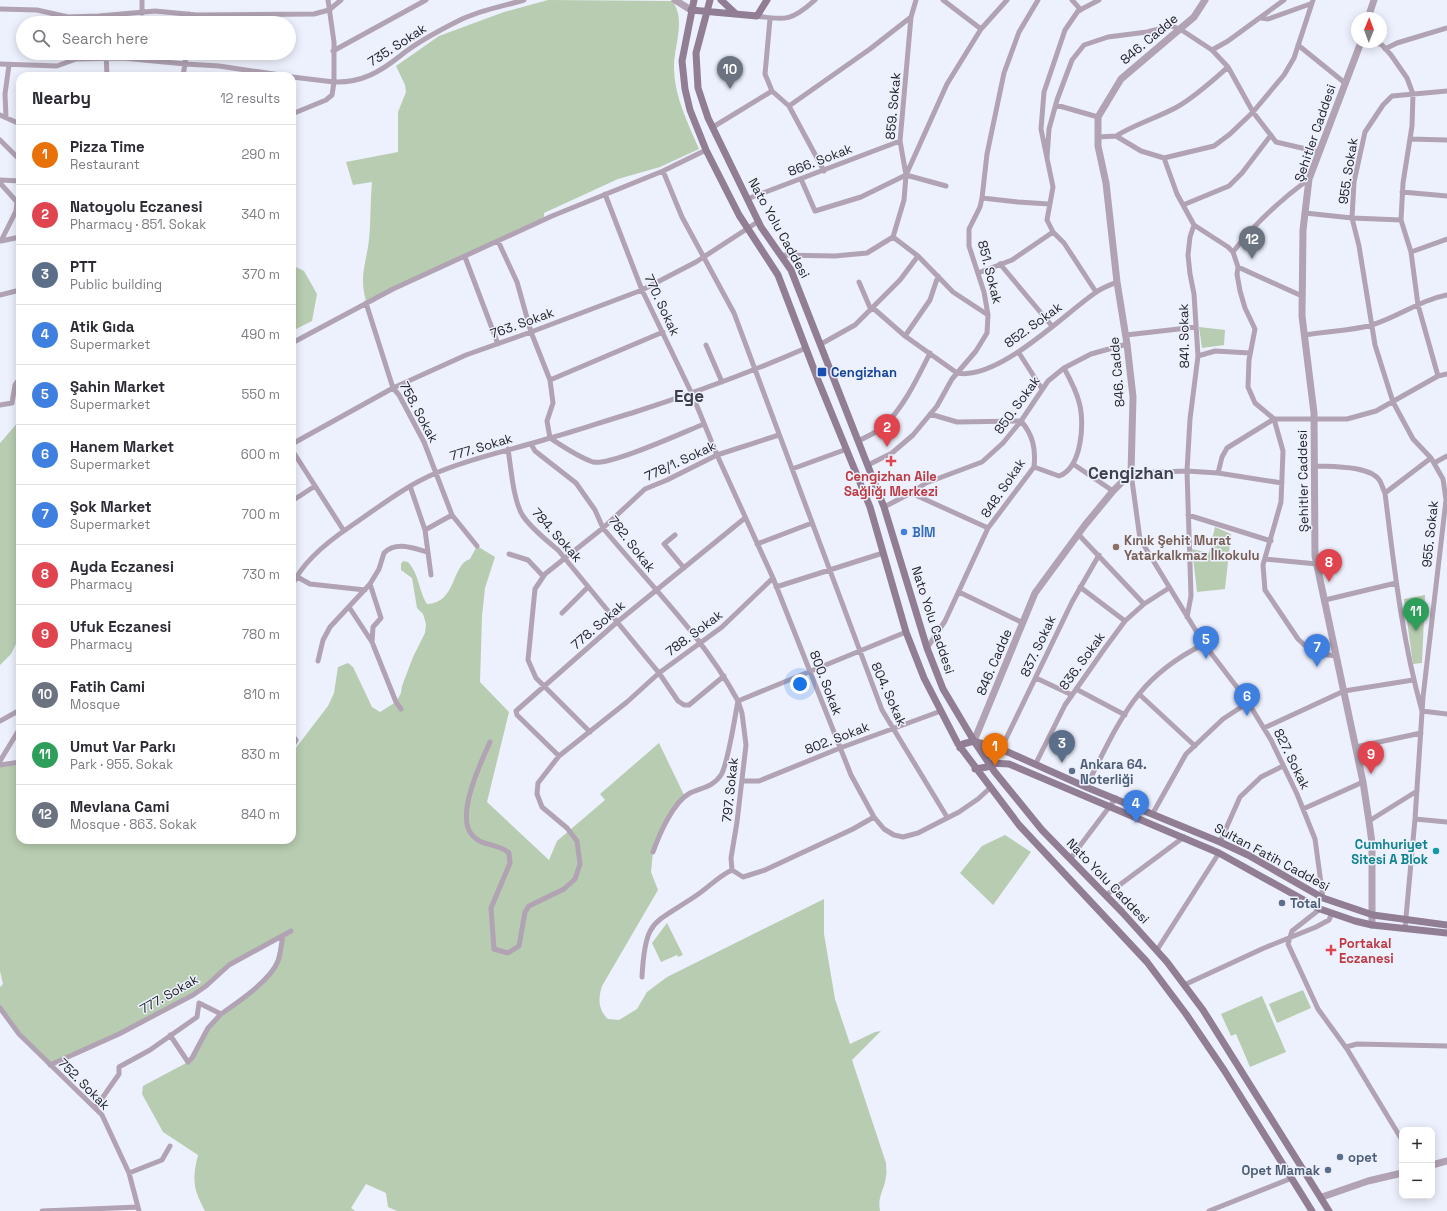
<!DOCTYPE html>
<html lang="en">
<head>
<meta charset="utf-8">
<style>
  :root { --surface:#fff; --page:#f2f2f3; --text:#2b2b33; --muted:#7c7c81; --line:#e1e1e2; --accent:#2563eb }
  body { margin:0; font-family:"Space Grotesk",sans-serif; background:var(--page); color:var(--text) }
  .controls { position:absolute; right:12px; bottom:12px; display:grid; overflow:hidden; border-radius:8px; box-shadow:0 2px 10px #0003 }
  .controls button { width:36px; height:36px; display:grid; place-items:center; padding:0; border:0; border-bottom:1px solid var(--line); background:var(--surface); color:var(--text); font:20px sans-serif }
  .compass { position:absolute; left:1351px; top:12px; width:36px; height:36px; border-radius:50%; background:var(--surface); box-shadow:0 2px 10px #0003; rotate:1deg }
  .you { position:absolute; left:800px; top:684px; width:14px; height:14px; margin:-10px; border:3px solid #fff; border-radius:50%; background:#1a73e8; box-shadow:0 0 0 6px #1a73e833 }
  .badge { display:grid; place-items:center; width:26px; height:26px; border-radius:50%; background:var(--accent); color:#fff; font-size:13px; font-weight:700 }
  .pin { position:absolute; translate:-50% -33px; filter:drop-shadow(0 1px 2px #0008) }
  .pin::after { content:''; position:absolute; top:21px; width:14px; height:12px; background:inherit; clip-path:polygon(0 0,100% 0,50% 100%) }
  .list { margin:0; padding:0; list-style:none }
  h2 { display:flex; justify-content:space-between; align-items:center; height:52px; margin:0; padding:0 16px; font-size:17px }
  h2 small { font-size:13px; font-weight:400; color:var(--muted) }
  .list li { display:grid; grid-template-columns:26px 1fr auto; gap:12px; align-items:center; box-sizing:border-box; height:60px; padding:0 16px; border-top:1px solid var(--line) }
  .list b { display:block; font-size:15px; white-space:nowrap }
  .list p { margin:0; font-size:13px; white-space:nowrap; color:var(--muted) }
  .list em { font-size:13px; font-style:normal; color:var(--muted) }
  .icon { flex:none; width:22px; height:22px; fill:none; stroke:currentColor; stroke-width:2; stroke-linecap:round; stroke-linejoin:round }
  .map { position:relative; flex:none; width:1447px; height:1211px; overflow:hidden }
  .search { position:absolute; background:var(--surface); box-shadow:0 2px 10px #0003; left:16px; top:16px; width:280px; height:44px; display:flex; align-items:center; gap:10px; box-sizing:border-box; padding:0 14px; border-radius:22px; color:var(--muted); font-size:15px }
  .panel { position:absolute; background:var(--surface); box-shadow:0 2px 10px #0003; left:16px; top:72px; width:280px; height:772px; border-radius:12px }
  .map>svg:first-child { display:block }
  .green { fill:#b7ccb0 }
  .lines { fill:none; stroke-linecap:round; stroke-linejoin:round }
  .minor { stroke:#b1a3b3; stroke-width:5 }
  .tertiary { stroke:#b1a3b3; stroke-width:7 }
  .secondary { stroke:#917e95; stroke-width:7 }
  .transit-dot { fill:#1a4fb4; stroke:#edf1fd; stroke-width:1.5 }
  .health-dot { fill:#e0444e; stroke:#edf1fd; stroke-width:1.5 }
  .shop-dot { fill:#3f7fe0; stroke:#edf1fd; stroke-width:1.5 }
  .education-dot { fill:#8d6e63; stroke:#edf1fd; stroke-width:1.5 }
  .service-dot { fill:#5c6f8a; stroke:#edf1fd; stroke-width:1.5 }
  .culture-dot { fill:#0f9aa8; stroke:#edf1fd; stroke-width:1.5 }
  .labels { text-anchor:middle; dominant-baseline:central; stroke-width:3; stroke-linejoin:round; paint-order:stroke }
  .street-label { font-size:13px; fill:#222327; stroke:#edf1fd }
  .transit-label { font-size:13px; font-weight:bold; fill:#164399; stroke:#edf1fd; text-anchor:start }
  .health-label { font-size:13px; font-weight:bold; fill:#be3a42; stroke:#edf1fd }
  .shop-label { font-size:13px; font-weight:bold; fill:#366cbe; stroke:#edf1fd; text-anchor:start }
  .education-label { font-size:13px; font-weight:bold; fill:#785e54; stroke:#edf1fd; text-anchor:start }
  .service-label { font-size:13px; font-weight:bold; fill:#4e5e75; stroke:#edf1fd; text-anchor:start }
  .culture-label { font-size:13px; font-weight:bold; fill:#0d838f; stroke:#edf1fd; text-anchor:end }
  .district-label { font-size:17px; font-weight:bold; fill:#3e414a; stroke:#edf1fd }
</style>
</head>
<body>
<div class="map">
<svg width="1447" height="1211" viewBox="0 0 1447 1211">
  <rect width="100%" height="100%" fill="#edf1fd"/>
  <path class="green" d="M548,0L672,1C687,19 673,47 674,70C675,98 688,123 699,149L660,167L618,179L544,213V217L366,301C359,276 366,264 369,240C371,221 370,201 372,182L353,185L346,162L398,152V112L406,92L405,85L396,66L439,36L504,12Z
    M292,265L304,271L317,294L312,321L292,331Z
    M1199,327L1225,330L1224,345L1202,348Z
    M20,420V636L11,654L0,665V443Z
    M1215,527L1231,534L1225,589L1197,592L1192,549L1209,553Z
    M477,546L495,557L485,588L482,616L480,682L509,712L487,802L549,860L557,841L605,800L600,794L659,743L685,797L671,813L653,852L651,872L658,890L602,986C598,998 598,1010 608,1019L619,1020L637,1009L647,992L667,977L824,899V934L835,999L850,1044L875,1032L881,1031L852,1060L886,1163C886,1168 887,1172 886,1176C885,1189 877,1196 880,1211H397L388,1207L386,1193L366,1184L351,1208L355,1211H205C193,1189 192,1179 198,1155L163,1132L142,1094L143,1086L188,1062L208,1028L256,987L274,967L282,936L229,965L213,980L158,1014L50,1064L41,1057L0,1008V987L3,984L0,971V765L20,762V840H292V753L328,706L334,693L338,667L348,663L353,667L372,707L380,712L396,702L401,693L402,686L413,657L425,633L426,624L423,614L417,608L412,578L401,570V564L403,561L408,562C420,576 418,589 427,604C457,603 451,565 470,559Z
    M1425,595L1422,663L1413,664L1404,599Z
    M1005,835L1031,852L993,905L960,873L982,846Z
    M667,923L683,955L678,957L677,955L661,962L652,943Z
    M1303,990L1311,1008L1277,1023L1269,1004Z
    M1262,996L1286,1052L1250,1067L1236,1034L1231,1036L1221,1014Z"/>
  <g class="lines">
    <path class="minor" d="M916,0L911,17L900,141L906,175L904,200L893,237L918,256L953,292L988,315
      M943,0L981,29
      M1072,0L1081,10
      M0,9L37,10L68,17L99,16L155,11L197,15L314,14L329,10L341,0
      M142,13V0
      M757,16C786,21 793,20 815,0
      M1261,18L1268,19L1310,4
      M770,19L765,74L772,91L789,106L824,171
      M188,23L189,14
      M1373,42L1382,45L1391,55L1407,78L1413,94L1412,126L1403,183L1401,220L1411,252L1418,305L1438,376
      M1298,45L1345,83
      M1385,49L1397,43L1447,28
      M1212,50L1228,41L1284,0
      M333,51L426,0
      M106,53L107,76
      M0,64L57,66L76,59L123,58L185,64L186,53
      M183,76L185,64L219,66L287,76
      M292,77L334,82V42L328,0
      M1056,105L1098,117
      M789,106L870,49L911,17
      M292,114L326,100L332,95L334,82C361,83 380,72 400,56C417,42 440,30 460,20C480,10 504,6 524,0
      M0,115L20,124
      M6,117L5,94L9,65
      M713,127L772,91
      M1116,136C1135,124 1157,118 1177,107C1196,96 1212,81 1228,67
      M1098,137L1116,136L1141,151L1164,158L1214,146L1230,134L1253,112L1284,75L1294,58L1313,0
      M1410,139L1447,140
      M0,140L20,160
      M1047,158L1049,129L1057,100L1072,60L1084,45L1108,37L1147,32L1171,26L1180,29L1212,50L1228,67L1253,112L1276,142L1319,152
      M1164,158L1177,194L1194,225L1228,247L1233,252L1238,267L1237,274L1240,291L1245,308L1255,329L1249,360L1248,387L1255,403L1274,419L1283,451L1281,502L1263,565L1265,590L1298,639L1313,653L1336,656
      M663,171L682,217L734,313L882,710L947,817
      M906,175L946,186
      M801,179L815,211L861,197L906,175L947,84L981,29L1007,0
      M0,180L20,181
      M0,183L17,202L16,211L1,241L20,237
      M1402,192L1447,196
      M605,194L642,290L692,394L717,455L773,578L851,775L874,817L884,829L894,835L903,837L918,833L959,812L978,799L990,788
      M982,198L1018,202L1049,204
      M747,199L900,141
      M1183,205L1229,186L1242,173L1271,135
      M1305,213L1352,218L1401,220
      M498,241L517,282L531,332L550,380L553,403L547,421L550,438C577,431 604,421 632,413C691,394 749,373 806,348
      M1233,252C1255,223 1279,201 1309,179
      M1411,252L1447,239
      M781,255L835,256L867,253L893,237
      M465,257L498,344
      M1000,264L1052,326
      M1238,267L1302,296
      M978,273L1012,260L1053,232
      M859,282L871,310
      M1096,292L1064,243L1053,232L1047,220L1053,187L1041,129L1044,92L1065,30L1078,11L1099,0
      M0,295L20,290
      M366,303L393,388L399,395L424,442L452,515L477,546
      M873,308L905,336L957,373C998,381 1063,315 1095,293C1101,288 1110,285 1117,282
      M1126,335L1196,327
      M1305,335C1326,331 1351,331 1372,325C1398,317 1420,300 1447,295
      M905,336L930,300L938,276
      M292,343L393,289L552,216L663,171L706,150
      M821,344L855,325L900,280L918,256
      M706,345L722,382
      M1019,353L1042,389
      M1198,356L1215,351L1250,353
      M550,380L663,332
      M0,405L12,403L15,385L20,378
      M858,441C866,437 876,433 883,427C904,407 917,379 930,353
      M292,444L393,388L466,355L531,332L642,290L696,262L759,221
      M531,444L535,451L576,483L595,510L603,528C649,584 703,636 738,701C735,716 728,764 721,775C713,787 701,788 690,793C673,802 659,835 653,852
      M508,449C511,467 513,501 523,516C532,529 546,540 558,550L659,673L678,701L684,705H689L724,676
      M292,450L344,531
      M1434,463L1447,456
      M1073,464L1113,491
      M868,465L892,453L913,435L937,406L952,379L976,351L987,333L988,315L984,292L969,246V229L980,207L982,198L987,154L1004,73L1019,32L1038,0
      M1315,466C1331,467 1370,465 1380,481C1382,485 1383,489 1385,493C1394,566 1402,640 1422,711L1447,714
      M1034,467L1059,476C1082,468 1085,422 1079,402C1076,390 1070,379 1064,368
      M792,469L847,449
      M1218,473L1222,457L1227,448L1274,419H1347L1376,411L1438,376L1447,374
      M1282,483L1218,473L1187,471L1131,473L1140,539L1204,644L1246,699L1271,740L1297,794L1315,839L1323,898
      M410,486L425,530L431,575
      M911,493L988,528
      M1385,493L1431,458
      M292,501L315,486
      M884,507L911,493L926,483L982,462L1003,443L1021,421L1048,381L1064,368L1091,354L1127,344
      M1188,515L1271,541
      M425,530L452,515
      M1078,534L1144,604
      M675,535L664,544L684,568
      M757,544L812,523
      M509,554L528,560L543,576
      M1265,559L1317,564
      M292,574L310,584L365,590
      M370,584L381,618L373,627L372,642
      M292,586C302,562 330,540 351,526C379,507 405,486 436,473C473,457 512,450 550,438C562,446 578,457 593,462C610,466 684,432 704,424
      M776,587L883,553
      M1080,587L1125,621
      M959,592L1023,623
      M1325,600L1396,583
      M349,607L372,642L396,702L401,709
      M562,613L587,588
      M1187,617L1191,596L1187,471L1190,419L1198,356L1194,294L1190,274L1188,255L1190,237L1194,225
      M927,648L945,621L988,528L1034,467C1036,449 1033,435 1021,421L957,422L930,414
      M318,661L323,640L330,627L370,584L379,569L384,553C396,541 413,548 427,552
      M1036,678L1072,695
      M1076,689L1125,715
      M1139,694L1195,746
      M0,721L20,710
      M1264,728L1344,691L1413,680
      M590,732L536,678L528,660L535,589L545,574L603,528L645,489L667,480L717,455L779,435
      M292,735L296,740L292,747
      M490,742C481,762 455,816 472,835C482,847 499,843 509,853L510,863L491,908L494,949L508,953L519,946L525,912L529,906L564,889L575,879L580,864L577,841L567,828L542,807L537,794L538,783L559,756L627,702L659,673L722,627L773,578
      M1356,747L1421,733
      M1001,749L1072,602L1099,555
      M559,756L517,715L516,711L616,623L745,518
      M0,761L20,728
      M0,765L20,762
      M1035,765L1065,705L1105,648L1125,621L1144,604L1169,588
      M742,781H759L840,748L941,711
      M1086,787C1102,756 1117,721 1139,694C1156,673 1180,656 1204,644
      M1303,809L1363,782
      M1153,813L1186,754L1223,719L1249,702
      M874,817L853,829L765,870L743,877L732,870L731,858L737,822L746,745L742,713L738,701L906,632
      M1415,819L1447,822
      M1369,821L1417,791
      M1220,842L1240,797L1261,777L1283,766
      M1070,859L1116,798
      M1106,895L1184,837
      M1320,909L1292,931L1288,944L1318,1009L1347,1049L1402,1140
      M1405,928L1415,819L1423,697L1446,500L1443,479L1431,458L1413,439L1393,402L1375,345L1359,246L1352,218L1354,182L1365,132L1383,105L1392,96L1447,91
      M1157,950L1219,853
      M642,977C645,918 653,925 697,895C710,886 719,876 732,870
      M1184,985L1264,948L1316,927L1329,920L1332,913
      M0,1008L19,1034L102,1115L129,1173L139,1211
      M170,1035L188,1062L192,1058L208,1028L221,1014
      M1346,1047L1357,1044L1447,1046
      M50,1065L119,1034L193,995L206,986L229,965L291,931
      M96,1107L119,1074V1067L150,1050L197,1017L199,1003L221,1014C238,1002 270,981 278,961C281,953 281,944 283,936
      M129,1173L162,1160L170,1146
      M42,1211L138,1207
      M1209,1211L1292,1178"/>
    <path class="tertiary" d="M675,0L691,10
      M1368,18L1374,0
      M1361,42L1309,179L1303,230L1302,316L1314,413L1315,556L1363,782L1369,821L1372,843V925
      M974,741L1035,593L1085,525L1113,491L1131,473L1133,397L1127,344L1117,282L1106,183L1098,146V117L1121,79L1194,17L1205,0
      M1432,1165L1447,1161
      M1322,1197L1368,1181L1402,1173"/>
    <path class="secondary" d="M694,0L682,61L685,89L690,110L706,150L739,215L778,275L818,380L870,507L906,632L924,678L958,744L1019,825L1147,962L1186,1014L1224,1070L1312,1211
      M710,0L696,53L698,88L708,118L761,227L791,270L884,507L927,648L943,689L974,741L994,771L1042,830L1122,912L1167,962L1203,1010L1329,1211
      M721,0L735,13
      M691,10L757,16L767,0
      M960,748L963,744L974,741L1001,749L1086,787L1220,842L1248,855L1323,898L1373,915L1447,925
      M975,769L987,767L989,763L1009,764L1219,853L1320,909L1355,921L1372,925L1447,933"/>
  </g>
  <rect class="transit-dot" x="817" y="367" width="10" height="10" rx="2"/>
  <g class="health-dot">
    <path d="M889 455h4v4h4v4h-4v4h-4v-4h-4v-4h4z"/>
    <path d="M1329 944h4v4h4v4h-4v4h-4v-4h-4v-4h4z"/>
  </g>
  <circle class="shop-dot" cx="904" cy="532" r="4"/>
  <circle class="education-dot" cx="1116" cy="547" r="4"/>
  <g class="service-dot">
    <circle cx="1072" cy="771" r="4"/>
    <circle cx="1282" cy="903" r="4"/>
    <circle cx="1340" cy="1157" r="4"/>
    <circle cx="1328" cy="1170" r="4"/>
  </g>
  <circle class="culture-dot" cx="1436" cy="851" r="4"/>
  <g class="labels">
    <g class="street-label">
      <text transform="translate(1149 39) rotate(-40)">846. Cadde</text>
      <text transform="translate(397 45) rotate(-33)">735. Sokak</text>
      <text transform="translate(893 106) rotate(-85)">859. Sokak</text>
      <text transform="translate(1315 133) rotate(-71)">Şehitler Caddesi</text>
      <text transform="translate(820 160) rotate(-21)">866. Sokak</text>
      <text transform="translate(1348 171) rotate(-81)">955. Sokak</text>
      <text transform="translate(779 228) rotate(61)">Nato Yolu Caddesi</text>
      <text transform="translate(990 272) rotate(76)">851. Sokak</text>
      <text transform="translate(662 305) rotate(65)">770. Sokak</text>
      <text transform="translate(522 323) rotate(-20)">763. Sokak</text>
      <text transform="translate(1033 325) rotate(-36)">852. Sokak</text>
      <text transform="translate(1184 336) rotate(-91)">841. Sokak</text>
      <text transform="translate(1117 372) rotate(-95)">846. Cadde</text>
      <text transform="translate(1017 405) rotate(-54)">850. Sokak</text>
      <text transform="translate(419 412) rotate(62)">758. Sokak</text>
      <text transform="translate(481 447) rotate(-17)">777. Sokak</text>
      <text transform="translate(680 461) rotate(-25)">778/1. Sokak</text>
      <text transform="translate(1303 481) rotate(-91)">Şehitler Caddesi</text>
      <text transform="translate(1003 488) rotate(-56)">848. Sokak</text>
      <text transform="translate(1430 534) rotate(-84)">955. Sokak</text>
      <text transform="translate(557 535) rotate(48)">784. Sokak</text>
      <text transform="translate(632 544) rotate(52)">782. Sokak</text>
      <text transform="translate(933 620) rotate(72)">Nato Yolu Caddesi</text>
      <text transform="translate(598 625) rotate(-41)">778. Sokak</text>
      <text transform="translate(694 633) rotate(-37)">788. Sokak</text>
      <text transform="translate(1038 646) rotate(-65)">837. Sokak</text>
      <text transform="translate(1082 661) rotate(-54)">836. Sokak</text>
      <text transform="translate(994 662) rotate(-67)">846. Cadde</text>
      <text transform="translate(826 683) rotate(69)">800. Sokak</text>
      <text transform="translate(889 694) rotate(66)">804. Sokak</text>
      <text transform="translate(837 738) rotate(-21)">802. Sokak</text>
      <text transform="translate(1292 759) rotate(64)">827. Sokak</text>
      <text transform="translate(730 790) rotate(-84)">797. Sokak</text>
      <text transform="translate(1272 857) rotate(28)">Sultan Fatih Caddesi</text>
      <text transform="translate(1108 881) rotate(46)">Nato Yolu Caddesi</text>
      <text transform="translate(169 994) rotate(-30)">777. Sokak</text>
      <text transform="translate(84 1084) rotate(45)">752. Sokak</text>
    </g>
    <g class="transit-label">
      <text x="831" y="372">Cengizhan</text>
    </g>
    <g class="health-label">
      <text x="891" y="476">Cengizhan Aile<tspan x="891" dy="15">Sağlığı Merkezi</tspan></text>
      <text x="1339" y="943" text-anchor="start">Portakal<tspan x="1339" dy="15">Eczanesi</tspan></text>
    </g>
    <g class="shop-label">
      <text x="912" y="532">BİM</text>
    </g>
    <g class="education-label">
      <text x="1124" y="540">Kınık Şehit Murat<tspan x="1124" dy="15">Yatarkalkmaz İlkokulu</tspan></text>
    </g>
    <g class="service-label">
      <text x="1080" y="764">Ankara 64.<tspan x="1080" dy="15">Noterliği</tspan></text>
      <text x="1290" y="903">Total</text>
      <text x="1348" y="1157">opet</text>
      <text x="1320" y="1170" text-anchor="end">Opet Mamak</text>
    </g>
    <g class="culture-label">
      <text x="1428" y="844">Cumhuriyet<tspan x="1428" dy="15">Sitesi A Blok</tspan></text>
    </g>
    <g class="district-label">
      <text x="689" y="396">Ege</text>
      <text x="1131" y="473">Cengizhan</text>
    </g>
  </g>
</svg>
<div class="controls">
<button>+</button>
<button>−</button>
</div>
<svg class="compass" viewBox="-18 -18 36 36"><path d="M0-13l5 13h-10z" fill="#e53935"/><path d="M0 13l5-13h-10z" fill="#7c7c81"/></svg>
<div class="you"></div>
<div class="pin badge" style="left:995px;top:766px;background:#e8710a">1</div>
<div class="pin badge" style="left:887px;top:447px;background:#e0444e">2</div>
<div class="pin badge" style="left:1062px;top:763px;background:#5c6f8a">3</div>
<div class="pin badge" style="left:1136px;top:823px;background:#3f7fe0">4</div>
<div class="pin badge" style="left:1206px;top:659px;background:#3f7fe0">5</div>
<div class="pin badge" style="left:1247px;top:716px;background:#3f7fe0">6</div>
<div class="pin badge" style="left:1317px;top:667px;background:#3f7fe0">7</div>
<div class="pin badge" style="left:1329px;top:582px;background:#e0444e">8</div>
<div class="pin badge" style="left:1371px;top:774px;background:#e0444e">9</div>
<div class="pin badge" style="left:730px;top:89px;background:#6b7280">10</div>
<div class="pin badge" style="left:1416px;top:631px;background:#2e9e5b">11</div>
<div class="pin badge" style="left:1252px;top:259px;background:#6b7280">12</div>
<div class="search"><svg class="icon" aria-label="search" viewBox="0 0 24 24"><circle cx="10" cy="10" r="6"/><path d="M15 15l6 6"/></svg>Search here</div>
<section class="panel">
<h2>Nearby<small>12 results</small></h2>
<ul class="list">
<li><span class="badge" style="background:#e8710a">1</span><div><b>Pizza Time</b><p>Restaurant</p></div><em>290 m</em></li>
<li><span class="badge" style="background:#e0444e">2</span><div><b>Natoyolu Eczanesi</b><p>Pharmacy · 851. Sokak</p></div><em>340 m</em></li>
<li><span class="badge" style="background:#5c6f8a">3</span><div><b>PTT</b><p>Public building</p></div><em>370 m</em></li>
<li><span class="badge" style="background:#3f7fe0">4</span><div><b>Atik Gıda</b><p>Supermarket</p></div><em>490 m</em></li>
<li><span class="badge" style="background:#3f7fe0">5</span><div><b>Şahin Market</b><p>Supermarket</p></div><em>550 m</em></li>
<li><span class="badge" style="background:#3f7fe0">6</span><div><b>Hanem Market</b><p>Supermarket</p></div><em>600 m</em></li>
<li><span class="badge" style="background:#3f7fe0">7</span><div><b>Şok Market</b><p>Supermarket</p></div><em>700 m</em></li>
<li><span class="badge" style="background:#e0444e">8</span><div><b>Ayda Eczanesi</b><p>Pharmacy</p></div><em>730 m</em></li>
<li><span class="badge" style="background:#e0444e">9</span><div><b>Ufuk Eczanesi</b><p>Pharmacy</p></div><em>780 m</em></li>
<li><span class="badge" style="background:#6b7280">10</span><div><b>Fatih Cami</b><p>Mosque</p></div><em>810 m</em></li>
<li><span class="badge" style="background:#2e9e5b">11</span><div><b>Umut Var Parkı</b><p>Park · 955. Sokak</p></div><em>830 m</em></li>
<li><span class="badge" style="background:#6b7280">12</span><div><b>Mevlana Cami</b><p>Mosque · 863. Sokak</p></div><em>840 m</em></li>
</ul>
</section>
</div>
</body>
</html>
